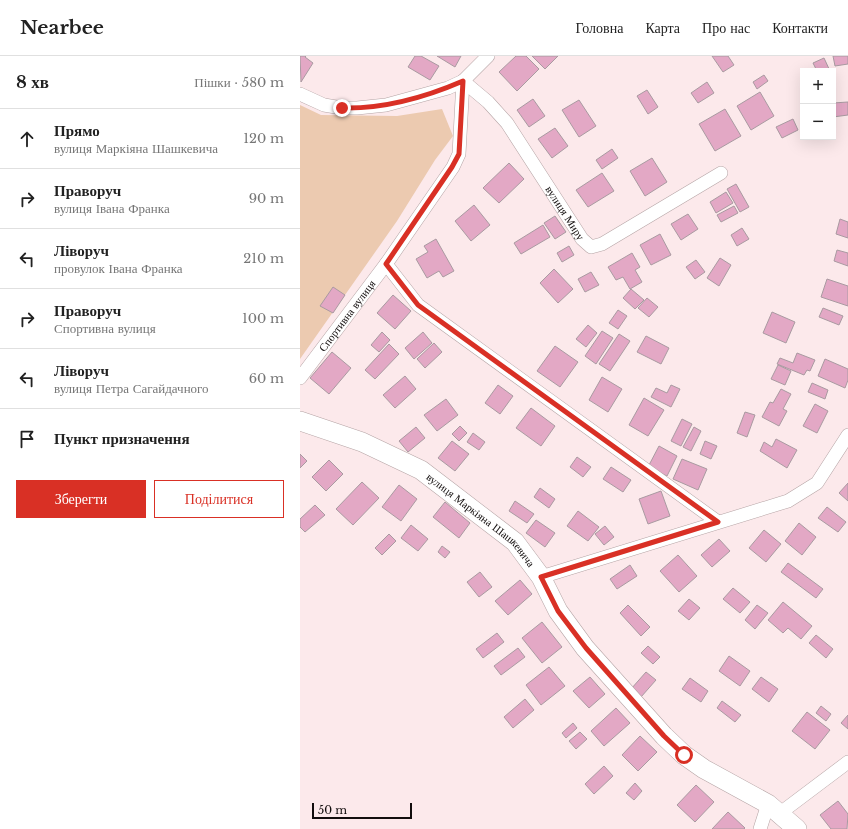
<!DOCTYPE html>
<html lang="uk">
<head>
<meta charset="utf-8">
<style>
  :root { --surface:#fff; --page:#f2f2f2; --text:#222; --muted:#767676; --line:#e0e0e0; --accent:#d93025 }
  body { margin:0; font-family:"Libre Baskerville",serif; background:var(--page); color:var(--text) }
  .controls { position:absolute; right:12px; top:12px; display:grid; overflow:hidden; border-radius:0px; box-shadow:0 4px 16px #0002 }
  .controls button { width:36px; height:36px; display:grid; place-items:center; padding:0; border:0; border-bottom:1px solid var(--line); background:var(--surface); color:var(--text); font:20px sans-serif }
  .scale { position:absolute; left:12px; bottom:10px; width:100px; box-sizing:border-box; padding-left:4px; border:2px solid #120d0d; border-top:0; font-size:11px; line-height:14px; white-space:nowrap; color:#120d0d; -webkit-text-stroke:3px #fce9eb; paint-order:stroke }
  .stop { position:absolute; width:12px; height:12px; margin:-9px; border:3px solid #d93025; border-radius:50%; background:#fff }
  .stop.end { background:#d93025; border-color:#fff; box-shadow:0 1px 4px #0008 }
  .list { margin:0; padding:0; list-style:none }
  h2 { display:flex; justify-content:space-between; align-items:center; height:52px; margin:0; padding:0 16px; font-size:17px }
  h2 small { font-size:13px; font-weight:400; color:var(--muted) }
  .list li { display:grid; grid-template-columns:26px 1fr auto; gap:12px; align-items:center; box-sizing:border-box; height:60px; padding:0 16px; border-top:1px solid var(--line) }
  .list b { display:block; font-size:15px; white-space:nowrap }
  .list p { margin:0; font-size:13px; white-space:nowrap; color:var(--muted) }
  .list em { font-size:13px; font-style:normal; color:var(--muted) }
  .actions { display:flex; gap:8px; padding:12px 16px }
  .actions a { flex:1; padding:9px 0; border:1px solid var(--accent); border-radius:0px; text-align:center; font-size:14px; color:var(--accent) }
  .actions .main { background:var(--accent); color:#fff }
  .icon { flex:none; width:22px; height:22px; fill:none; stroke:currentColor; stroke-width:2; stroke-linecap:round; stroke-linejoin:round }
  .map { position:relative; flex:none; width:548px; height:773px; overflow:hidden }
  header { display:flex; align-items:center; gap:24px; box-sizing:border-box; height:56px; padding:0 20px; background:var(--surface); border-bottom:1px solid var(--line) }
  header strong { font-size:19px }
  nav { display:flex; gap:22px; margin-inline-start:auto; font-size:14px }
  main { display:flex }
  aside { flex:1; background:var(--surface) }
  .map>svg:first-child { display:block }
  .green { fill:#eccab0 }
  .building { fill:#e3a8c5; stroke:#a99aa1 }
  .lines { fill:none; stroke-linecap:round; stroke-linejoin:round }
  .street-casing { stroke:#b5a4a5; stroke-width:14 }
  .secondary-casing { stroke:#b5a4a5; stroke-width:20 }
  .street { stroke:#fff; stroke-width:13 }
  .secondary { stroke:#fff; stroke-width:19 }
  .route { stroke:#d93025; stroke-width:5 }
  .labels { text-anchor:middle; dominant-baseline:central; stroke-width:3; stroke-linejoin:round; paint-order:stroke }
  .street-label { font-size:11px; fill:#120d0d; stroke:#fce9eb }
</style>
</head>
<body>
<header>
<strong>Nearbee</strong>
<nav><a>Головна</a><a>Карта</a><a>Про нас</a><a>Контакти</a></nav>
</header>
<main>
<aside>
<h2>8 хв<small>Пішки · 580 m</small></h2>
<ul class="list">
<li><svg class="icon" aria-label="ahead" viewBox="0 0 24 24"><path d="M12 20V5M6 11l6-6 6 6"/></svg><div><b>Прямо</b><p>вулиця Маркіяна Шашкевича</p></div><em>120 m</em></li>
<li><svg class="icon" aria-label="right" viewBox="0 0 24 24"><path d="M7 20v-9h11M14 6l5 5-5 5"/></svg><div><b>Праворуч</b><p>вулиця Івана Франка</p></div><em>90 m</em></li>
<li><svg class="icon" aria-label="left" viewBox="0 0 24 24"><path d="M17 20v-9H6M10 6l-5 5 5 5"/></svg><div><b>Ліворуч</b><p>провулок Івана Франка</p></div><em>210 m</em></li>
<li><svg class="icon" aria-label="right" viewBox="0 0 24 24"><path d="M7 20v-9h11M14 6l5 5-5 5"/></svg><div><b>Праворуч</b><p>Спортивна вулиця</p></div><em>100 m</em></li>
<li><svg class="icon" aria-label="left" viewBox="0 0 24 24"><path d="M17 20v-9H6M10 6l-5 5 5 5"/></svg><div><b>Ліворуч</b><p>вулиця Петра Сагайдачного</p></div><em>60 m</em></li>
<li><svg class="icon" aria-label="arrive" viewBox="0 0 24 24"><path d="M6 21V4h12l-3 4 3 4H6"/></svg><div><b>Пункт призначення</b></div></li>
</ul>
<div class="actions"><a class="main">Зберегти</a><a>Поділитися</a></div>
</aside>
<div class="map">
<svg width="548" height="773" viewBox="0 0 548 773">
  <rect width="100%" height="100%" fill="#fce9eb"/>
  <path class="green" d="M0,49L21,59L97,60L142,53L153,80L135,104L97,165L0,303Z"/>
  <path class="building" d="M0,0H6L5,1L13,7L1,26Z
    M115,0H121L139,10L130,24L108,11Z
    M137,0H161L155,11Z
    M216,0H226L239,13L217,35L199,16Z
    M232,0H258L245,13Z
    M412,0H428L434,9L423,16Z
    M533,0H548V8L535,10Z
    M524,2L530,15H517L513,7Z
    M464,19L468,25L457,33L453,26Z
    M407,26L414,37L398,47L391,37Z
    M347,34L358,51L348,58L337,40Z
    M460,36L474,60L451,74L437,50Z
    M233,43L245,60L229,71L217,54Z
    M279,44L296,70L279,81L262,54Z
    M548,46V59L533,61V47Z
    M425,53L441,80L415,95L399,68Z
    M493,63L498,74L482,82L476,71Z
    M255,72L268,90L252,102L238,83Z
    M312,93L318,102L302,113L296,104Z
    M352,102L367,126L345,140L330,115Z
    M209,107L224,123L199,147L183,132Z
    M302,117L314,135L288,151L276,134Z
    M436,128L449,151L440,156L427,133Z
    M426,136L433,147L416,157L410,146Z
    M174,149L190,169L171,185L155,165Z
    M434,150L438,157L421,166L417,159Z
    M388,158L398,173L381,184L371,168Z
    M255,160L266,176L255,183L244,167Z
    M540,163L548,166V182L536,178Z
    M243,169L250,181L221,198L214,187Z
    M442,172L449,183L437,190L431,179Z
    M360,178L371,199L351,209L340,189Z
    M136,183L154,215L143,221L139,215L127,222L116,203L128,196L124,190Z
    M269,190L274,199L262,206L257,197Z
    M537,194L548,197V210L534,205Z
    M332,197L340,211L335,214L342,226L330,233L323,221L316,224L308,211Z
    M420,202L431,209L419,230L407,222Z
    M396,204L405,216L395,223L386,211Z
    M254,213L273,233L258,247L240,227Z
    M291,216L299,229L285,236L278,223Z
    M527,223L548,230V250L521,241Z
    M33,231L45,239L33,257L20,250Z
    M331,233L344,244L335,253L323,242Z
    M93,239L111,255L95,273L77,257Z
    M347,242L358,251L349,261L338,252Z
    M523,252L543,260L539,269L519,261Z
    M318,254L327,260L318,273L309,267Z
    M472,256L495,266L486,287L463,277Z
    M288,269L297,277L286,291L276,283Z
    M302,275L313,282L296,308L285,300Z
    M82,276L90,284L79,296L71,289Z
    M123,276L132,287L114,303L105,292Z
    M319,278L330,285L310,315L299,308Z
    M346,280L369,292L361,308L337,296Z
    M134,287L142,296L125,312L117,303Z
    M89,288L99,298L75,323L65,314Z
    M255,290L278,306L260,331L237,315Z
    M32,296L51,312L29,338L10,322Z
    M497,297L515,304L510,315L507,314L504,319L477,308L480,302L493,307Z
    M525,303L548,313V324L545,332L518,320Z
    M478,309L491,315L485,329L471,323Z
    M105,320L116,333L95,352L83,339Z
    M302,321L322,333L308,356L289,344Z
    M512,327L528,334L525,343L508,336Z
    M198,329L213,340L200,358L185,347Z
    M371,329L380,333L371,351L351,341L356,332L367,337Z
    M481,333L491,338L483,353L487,355L479,370L462,361L470,346L473,347Z
    M344,342L364,354L348,380L329,369Z
    M146,343L158,359L137,375L124,359Z
    M515,348L528,355L517,377L503,370Z
    M231,352L255,370L241,390L216,372Z
    M445,356L455,359L447,381L437,377Z
    M382,363L392,368L381,390L371,385Z
    M160,370L167,377L159,385L152,378Z
    M116,371L125,382L108,396L99,385Z
    M394,371L401,375L391,395L383,391Z
    M173,377L185,386L179,394L167,386Z
    M476,383L497,394L487,412L460,395L464,386L472,391Z
    M152,385L169,398L155,415L138,402Z
    M405,385L417,390L411,403L400,398Z
    M359,390L377,400L367,420L348,411Z
    M0,398L7,405L0,412Z
    M277,401L291,411L283,421L270,411Z
    M382,403L407,413L398,434L373,423Z
    M29,404L43,418L26,435L12,421Z
    M311,411L331,424L323,436L303,423Z
    M62,426L79,442L53,469L36,453Z
    M548,427V445L539,437Z
    M99,429L117,443L101,465L82,451Z
    M240,432L255,443L249,452L234,441Z
    M361,435L370,460L348,468L339,443Z
    M215,445L234,458L227,467L209,455Z
    M145,446L170,467L159,482L133,461Z
    M15,449L25,459L5,476L0,471V463Z
    M527,451L546,466L538,476L518,462Z
    M278,455L299,471L288,485L267,470Z
    M236,464L255,477L245,491L226,477Z
    M499,467L516,481L502,499L485,485Z
    M111,469L128,483L118,495L101,482Z
    M305,470L314,481L304,489L295,478Z
    M464,474L481,488L466,506L449,492Z
    M89,478L96,485L82,499L75,492Z
    M419,483L430,495L412,511L401,499Z
    M142,490L150,496L145,502L138,496Z
    M378,499L397,520L379,536L360,515Z
    M488,507L523,533L516,542L481,516Z
    M330,509L337,520L317,533L310,523Z
    M180,516L192,531L179,541L167,526Z
    M220,524L232,538L208,559L195,545Z
    M433,532L450,546L440,557L423,543Z
    M389,543L400,552L389,564L378,555Z
    M483,546L512,570L501,583L488,572L483,577L468,564Z
    M328,549L350,571L341,580L320,557Z
    M457,549L468,557L455,573L445,564Z
    M242,566L262,591L242,607L222,582Z
    M197,577L204,586L183,602L176,593Z
    M516,579L533,593L526,602L509,587Z
    M348,590L360,601L353,608L341,597Z
    M218,592L225,601L201,619L194,610Z
    M429,600L450,615L440,630L419,615Z
    M249,611L265,630L241,649L226,629Z
    M346,616L356,624L341,641L331,633Z
    M290,621L305,638L289,652L273,635Z
    M461,621L478,633L469,646L452,633Z
    M390,622L408,635L401,646L382,633Z
    M225,643L234,654L213,672L204,661Z
    M422,645L441,659L435,666L417,652Z
    M521,650L531,658L526,665L516,657Z
    M316,652L330,667L304,690L291,675Z
    M507,656L530,674L515,693L492,675Z
    M548,659V673L541,667Z
    M273,667L277,672L266,682L262,677Z
    M280,676L287,683L276,693L269,685Z
    M340,680L357,696L338,715L322,699Z
    M304,710L313,720L294,738L285,728Z
    M335,727L342,735L334,744L326,737Z
    M396,729L414,746L395,766L377,749Z
    M538,745L548,758L547,773H531L520,759Z
    M428,756L445,772L444,773H412Z"/>
  <g class="lines">
    <g class="street-casing">
      <g id="street">
        <path id="s1" d="M163,25L188,46L207,67L282,183L291,191L302,188L421,117"/>
        <path d="M0,38L24,49L42,52H57L86,49L148,32L163,25L188,0"/>
        <path d="M86,208L118,249L418,466"/>
        <path id="s2" d="M0,322L86,208L153,111L159,98L163,25"/>
        <path d="M241,521L488,445L517,427L548,379"/>
        <path d="M479,758L548,706"/>
        <path d="M460,773L468,748"/>
      </g>
    </g>
    <g class="secondary-casing">
      <g id="secondary">
        <path id="s3" d="M0,365L62,386L121,414L215,486L241,521L258,555L285,592L364,680L384,699L404,713L468,748L497,773"/>
      </g>
    </g>
    <use href="#street" class="street"/>
    <use href="#secondary" class="secondary"/>
  </g>
  <g class="lines">
    <path class="route" d="M42,52C82,53 126,41 163,25L159,98L152,111L86,208L118,249L418,466L241,521L258,555L286,592L364,680L384,699"/>
  </g>
  <g class="labels">
    <g class="street-label">
      <text stroke="none"><textPath href="#s1" startOffset="168">вулиця Миру</textPath></text>
      <text stroke="none"><textPath href="#s2" startOffset="78">Спортивна вулиця</textPath></text>
      <text stroke="none"><textPath href="#s3" startOffset="209">вулиця Маркіяна Шашкевича</textPath></text>
    </g>
  </g>
</svg>
<div class="controls">
<button>+</button>
<button>−</button>
</div>
<div class="scale">50 m</div>
<div class="stop" style="left:384px;top:699px"></div>
<div class="stop end" style="left:42px;top:52px"></div>
</div>
</main>
</body>
</html>
